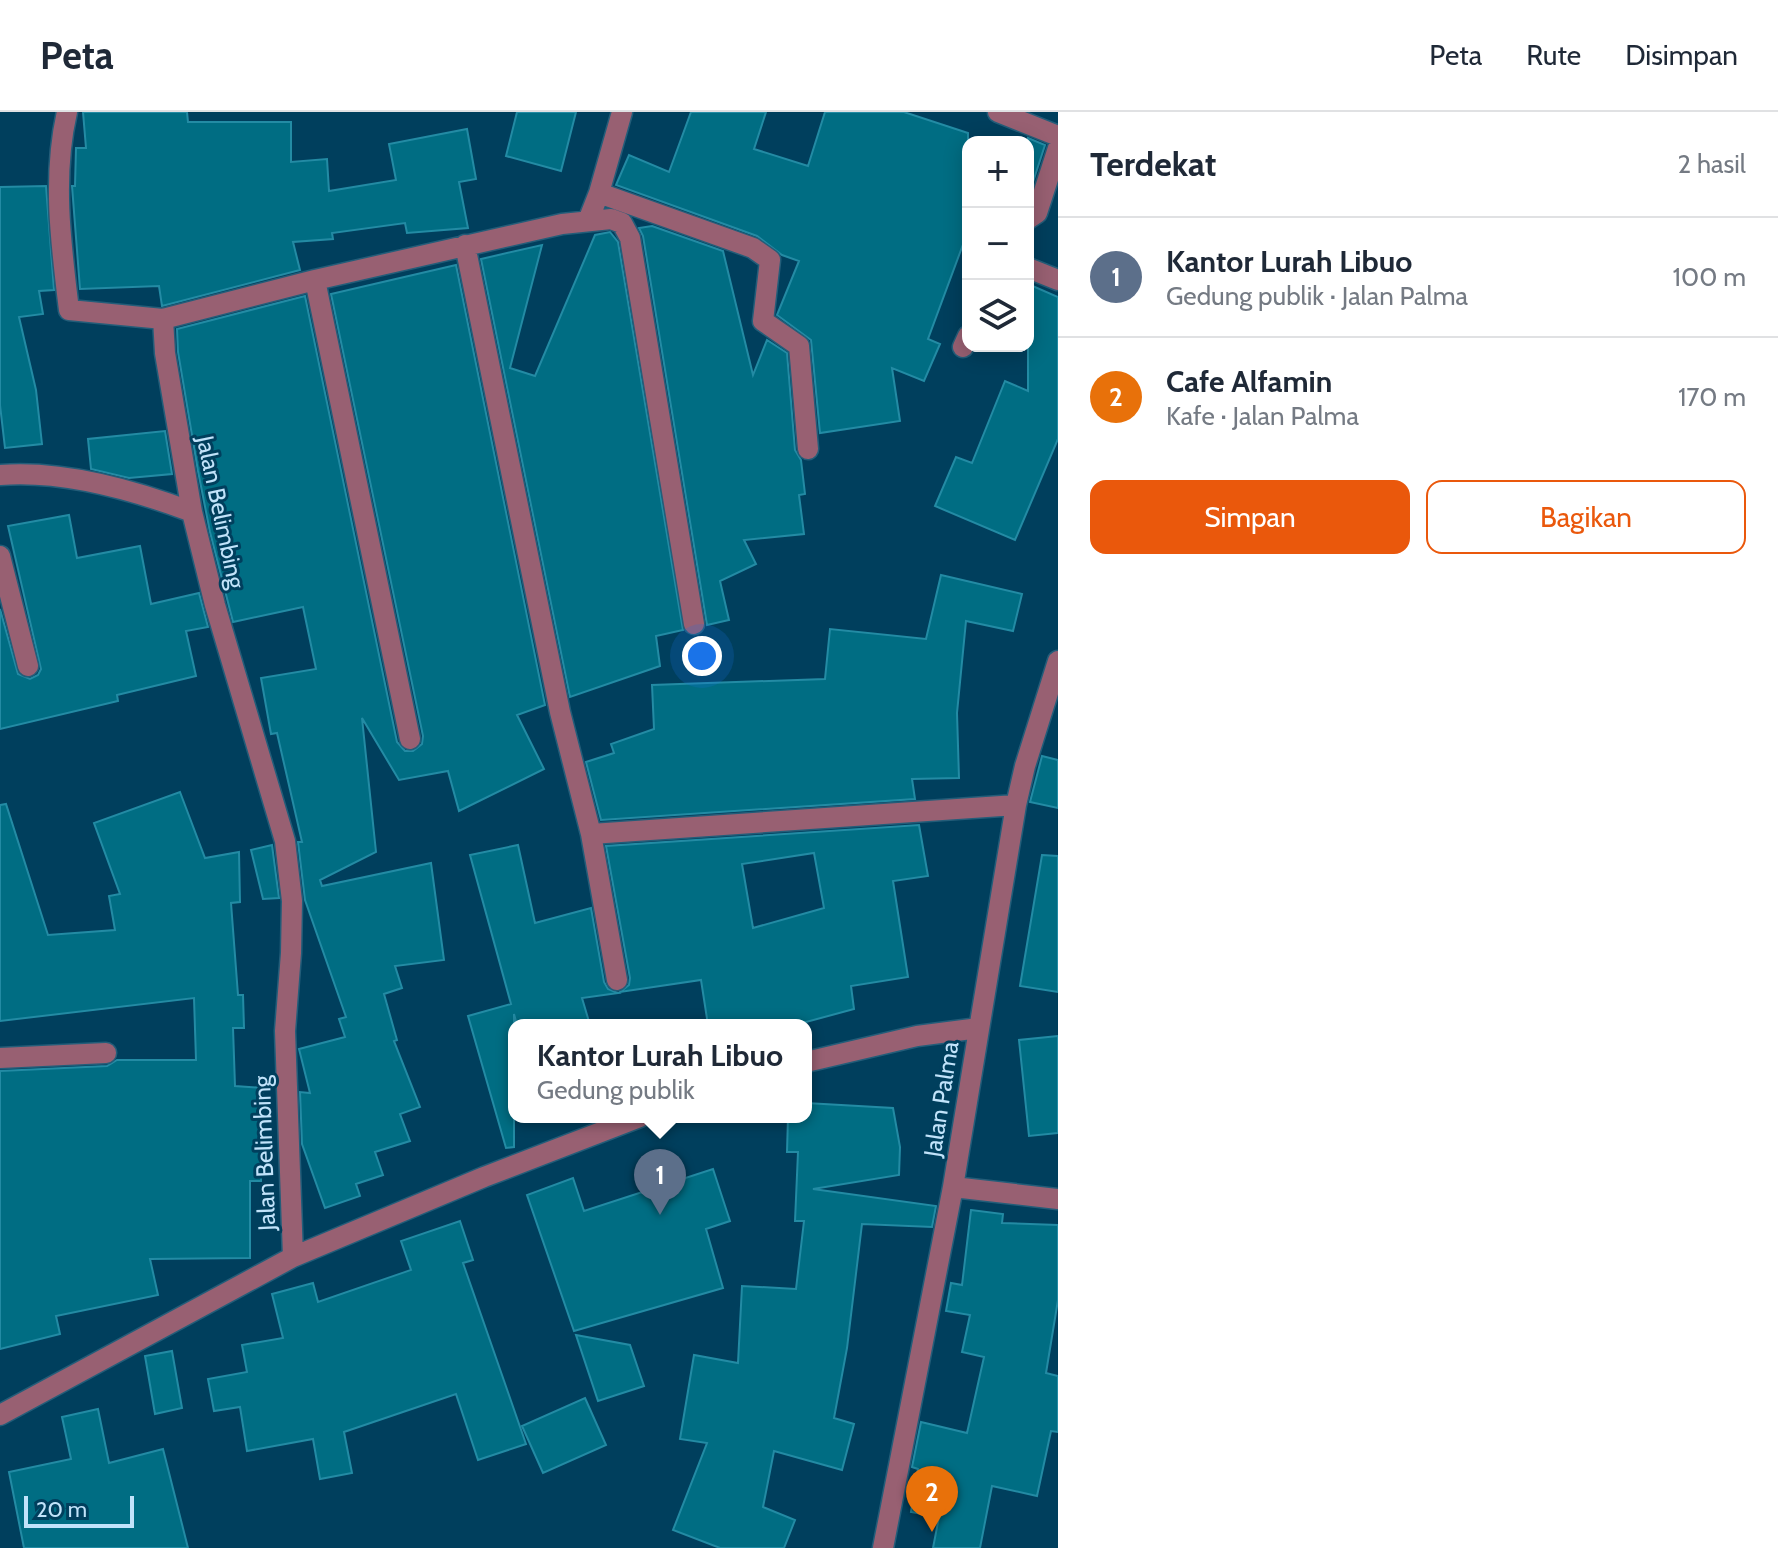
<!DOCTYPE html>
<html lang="id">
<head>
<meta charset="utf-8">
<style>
  :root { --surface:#fff; --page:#f6f6f7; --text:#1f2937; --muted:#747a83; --line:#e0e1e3; --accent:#ea580c }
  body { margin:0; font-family:Cabin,sans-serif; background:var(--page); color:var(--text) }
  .controls { position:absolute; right:24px; top:24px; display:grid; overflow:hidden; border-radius:16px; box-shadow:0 4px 20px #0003 }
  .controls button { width:72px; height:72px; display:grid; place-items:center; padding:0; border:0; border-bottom:2px solid var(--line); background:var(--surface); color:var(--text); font:40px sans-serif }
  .scale { position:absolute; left:24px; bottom:20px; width:110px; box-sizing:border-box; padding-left:8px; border:4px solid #c1e3fa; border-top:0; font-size:22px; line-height:28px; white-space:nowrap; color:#c1e3fa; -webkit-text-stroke:6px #003f5d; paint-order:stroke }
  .you { position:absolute; left:702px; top:544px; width:28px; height:28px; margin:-20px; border:6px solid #fff; border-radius:50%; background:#1a73e8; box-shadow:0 0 0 12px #1a73e833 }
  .badge { display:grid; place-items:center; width:52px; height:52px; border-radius:50%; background:var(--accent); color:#fff; font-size:26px; font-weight:700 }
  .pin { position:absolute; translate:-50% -66px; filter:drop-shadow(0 2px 4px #0008) }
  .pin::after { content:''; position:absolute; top:42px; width:28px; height:24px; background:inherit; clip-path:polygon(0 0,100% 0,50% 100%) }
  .popup { position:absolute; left:508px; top:907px; width:304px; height:104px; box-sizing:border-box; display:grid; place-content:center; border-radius:16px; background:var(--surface); filter:drop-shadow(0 2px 6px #0005); font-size:26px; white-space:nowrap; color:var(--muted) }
  .popup b { font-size:30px; color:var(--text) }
  .popup::after { content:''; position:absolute; left:50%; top:100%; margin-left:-16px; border:16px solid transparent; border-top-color:var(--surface) }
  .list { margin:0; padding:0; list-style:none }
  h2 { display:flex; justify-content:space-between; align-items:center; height:104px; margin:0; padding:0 32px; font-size:34px }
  h2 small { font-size:26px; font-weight:400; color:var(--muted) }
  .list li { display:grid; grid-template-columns:52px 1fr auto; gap:24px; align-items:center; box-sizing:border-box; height:120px; padding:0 32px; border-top:2px solid var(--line) }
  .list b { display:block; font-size:30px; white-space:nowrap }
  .list p { margin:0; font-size:26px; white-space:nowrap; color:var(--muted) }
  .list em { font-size:26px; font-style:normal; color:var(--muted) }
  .actions { display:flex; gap:16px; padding:24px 32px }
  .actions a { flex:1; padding:18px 0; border:2px solid var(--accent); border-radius:16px; text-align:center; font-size:28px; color:var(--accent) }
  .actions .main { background:var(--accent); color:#fff }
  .icon { flex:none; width:44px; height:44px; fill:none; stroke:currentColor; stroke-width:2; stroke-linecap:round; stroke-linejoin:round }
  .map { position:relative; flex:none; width:1058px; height:1436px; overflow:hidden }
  header { display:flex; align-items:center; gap:48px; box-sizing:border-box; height:112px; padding:0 40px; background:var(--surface); border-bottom:2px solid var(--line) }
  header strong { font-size:38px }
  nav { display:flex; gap:44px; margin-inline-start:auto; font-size:28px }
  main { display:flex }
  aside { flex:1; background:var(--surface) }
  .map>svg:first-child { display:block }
  .building { fill:#006d83; stroke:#238ba4; stroke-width:2; fill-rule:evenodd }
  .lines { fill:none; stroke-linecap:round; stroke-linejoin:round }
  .minor-casing { stroke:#235d79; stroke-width:23 }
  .minor { stroke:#986072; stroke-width:20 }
  .labels { text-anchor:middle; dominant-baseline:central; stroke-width:6; stroke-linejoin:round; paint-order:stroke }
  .street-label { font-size:24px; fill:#c1e3fa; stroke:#003f5d }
</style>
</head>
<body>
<header>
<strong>Peta</strong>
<nav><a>Peta</a><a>Rute</a><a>Disimpan</a></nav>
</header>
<main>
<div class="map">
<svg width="1058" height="1436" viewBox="0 0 1058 1436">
  <rect width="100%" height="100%" fill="#003f5d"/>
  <path class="building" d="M83,0H187L188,10H291V50L327,47L329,79L396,68L389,32L467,17L476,67L459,70L468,116L407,121L405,111L332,121L333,127L293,130L300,158L162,194L159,174L80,177L72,74H75L76,36H86Z
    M517,0H576L561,59L506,44Z
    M691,0H766L754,37L808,54L825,0H904L968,21V119L928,227L940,232L924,269L892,256L900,309L820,321L811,228L777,203L799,149L782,143L757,124L616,73L629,43L669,60Z
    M1028,26L1045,33L1033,70L1028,68Z
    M46,74L54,178L39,179L43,202L19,205L36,278L42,332L5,336L0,293V75Z
    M652,114L723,139L753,263L767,228L787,241L795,338L801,348L805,382L799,383L804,422L744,428L756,452L720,469L729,508L707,513L643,124L639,116Z
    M610,120L618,130L683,518L656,524L660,554L570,585L481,147L542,133L510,256L535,264L595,123Z
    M456,153L545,593L517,603L544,657L459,699L448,659L399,668L362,606L376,740L320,768L322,774L431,751L444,848L395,854L402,876L384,882L397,928L394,929L420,995L400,1002L410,1029L375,1040L383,1063L356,1072L360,1084L325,1096L302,1032L300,980L310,981L299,937L345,925L339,907L346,905L305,788L298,730H302L277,621L271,622L261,566L316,557L303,495L233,510L210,420L198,359L178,240L177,217L305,184L397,630L405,639H413L422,632L423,624L331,182Z
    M1028,172L1058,185V327L1015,428L935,394L956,345L972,351L1005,269L1028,279Z
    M165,319L172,362L129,366L91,357L88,327Z
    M69,403L77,446L140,434L151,492L199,481L208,515L186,519L196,564L117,583L118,589L0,617V497L18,562L30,567L38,563L41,557L8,414Z
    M941,463L1022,482L1013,519L966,509L957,601L959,666L912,667L915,687L601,708L586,650L614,641L611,632L654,617L652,573L825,567L830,517L926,527Z
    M1042,644L1058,648V696L1030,690Z
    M180,680L205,746L239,740L240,790L231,791L238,883H243L244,916H233L235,974L263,976L261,1069H250V1146L150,1147L158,1183L56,1204L60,1222L0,1237V959L107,954L117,948H196L194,886L0,909V693L6,692L48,823L115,818L109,784L120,782L94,711Z
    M919,713L928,764L893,769L908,865L851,874L854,897L795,913H708L701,868L620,880L629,873L630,866L606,734ZM814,741L824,796L753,816L742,752Z
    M272,733L279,786L263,787L251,738Z
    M518,733L535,811L591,796L604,870L608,877L618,881L582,886L590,913H517L514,902V1035L506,1036L468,904L511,892L470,743Z
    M1042,743L1058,744V880L1020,874Z
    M1058,924V1021L1029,1024L1019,928Z
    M806,991L893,996L900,1035L899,1063L813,1077L936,1094L932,1115L862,1112L847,1236L834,1306L854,1312L842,1358L774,1339L763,1395L795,1408L784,1436H720L673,1418L707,1331L680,1327L694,1243L738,1251L742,1174L796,1177L804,1109H795L798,1040H787L788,1005H806Z
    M713,1057L730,1109L706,1117L723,1176L574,1219L527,1083L573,1066L584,1099Z
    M971,1098L1003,1102L1002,1111L1058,1113V1188L1046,1261L1058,1264V1320L1051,1319L1037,1384L992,1374L980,1436H933L939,1405L911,1400L918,1357L912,1355L921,1310L967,1321L984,1245L962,1240L970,1203L946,1199L951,1171L962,1173Z
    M460,1109L473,1148L463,1151L526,1332L478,1348L456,1282L344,1320L352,1361L320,1367L313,1327L247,1339L240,1295L214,1299L208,1267L247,1260L242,1233L283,1226L272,1182L313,1171L318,1190L411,1158L401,1129Z
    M576,1223L630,1233L644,1274L598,1289Z
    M172,1239L182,1296L155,1302L145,1244Z
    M585,1286L606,1333L543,1361L522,1314Z
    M98,1297L109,1351L163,1337L188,1436H24L9,1360L71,1347L62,1305Z"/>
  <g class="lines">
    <g class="minor-casing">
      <path id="minor" d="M67,0C52,65 61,133 69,198L163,207L315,168L562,112L611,107L622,111L630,126L694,512
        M998,0L1058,24
        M599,81L753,136L770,148L763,209L799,234L808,337
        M1028,107L1037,101L1058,36
        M588,109L599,81L622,0
        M465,133L560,600L591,722L617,868
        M1028,156L1058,168
        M315,168L410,627
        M163,207L165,241L192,400L215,493L285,729L292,789L291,841L285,919L293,1145
        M963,235L968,224
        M0,363C62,358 134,378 192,400
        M0,444L28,554
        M591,722L1016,693
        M0,946L106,941
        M806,950L917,924L979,916
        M953,1075L1058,1087
        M0,1303L293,1145L484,1065L640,1005
        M883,1436L953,1075L1016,693L1025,654L1058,549"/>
    </g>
    <use href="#minor" class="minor"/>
  </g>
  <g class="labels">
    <g class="street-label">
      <text transform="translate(221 400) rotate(78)">Jalan Belimbing</text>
      <text transform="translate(941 987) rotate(-81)">Jalan Palma</text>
      <text transform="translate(264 1041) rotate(-92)">Jalan Belimbing</text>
    </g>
  </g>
</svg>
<div class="controls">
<button>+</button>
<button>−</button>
<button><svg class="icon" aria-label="layers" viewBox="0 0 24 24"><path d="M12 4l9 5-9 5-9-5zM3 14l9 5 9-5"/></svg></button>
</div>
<div class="scale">20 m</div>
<div class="you"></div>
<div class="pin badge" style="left:660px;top:1103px;background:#5c6f8a">1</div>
<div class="popup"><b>Kantor Lurah Libuo</b>Gedung publik</div>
<div class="pin badge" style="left:932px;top:1420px;background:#e8710a">2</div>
</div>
<aside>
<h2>Terdekat<small>2 hasil</small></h2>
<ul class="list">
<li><span class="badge" style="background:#5c6f8a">1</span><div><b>Kantor Lurah Libuo</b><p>Gedung publik · Jalan Palma</p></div><em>100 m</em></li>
<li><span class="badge" style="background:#e8710a">2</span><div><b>Cafe Alfamin</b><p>Kafe · Jalan Palma</p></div><em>170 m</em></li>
</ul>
<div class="actions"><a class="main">Simpan</a><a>Bagikan</a></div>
</aside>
</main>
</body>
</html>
